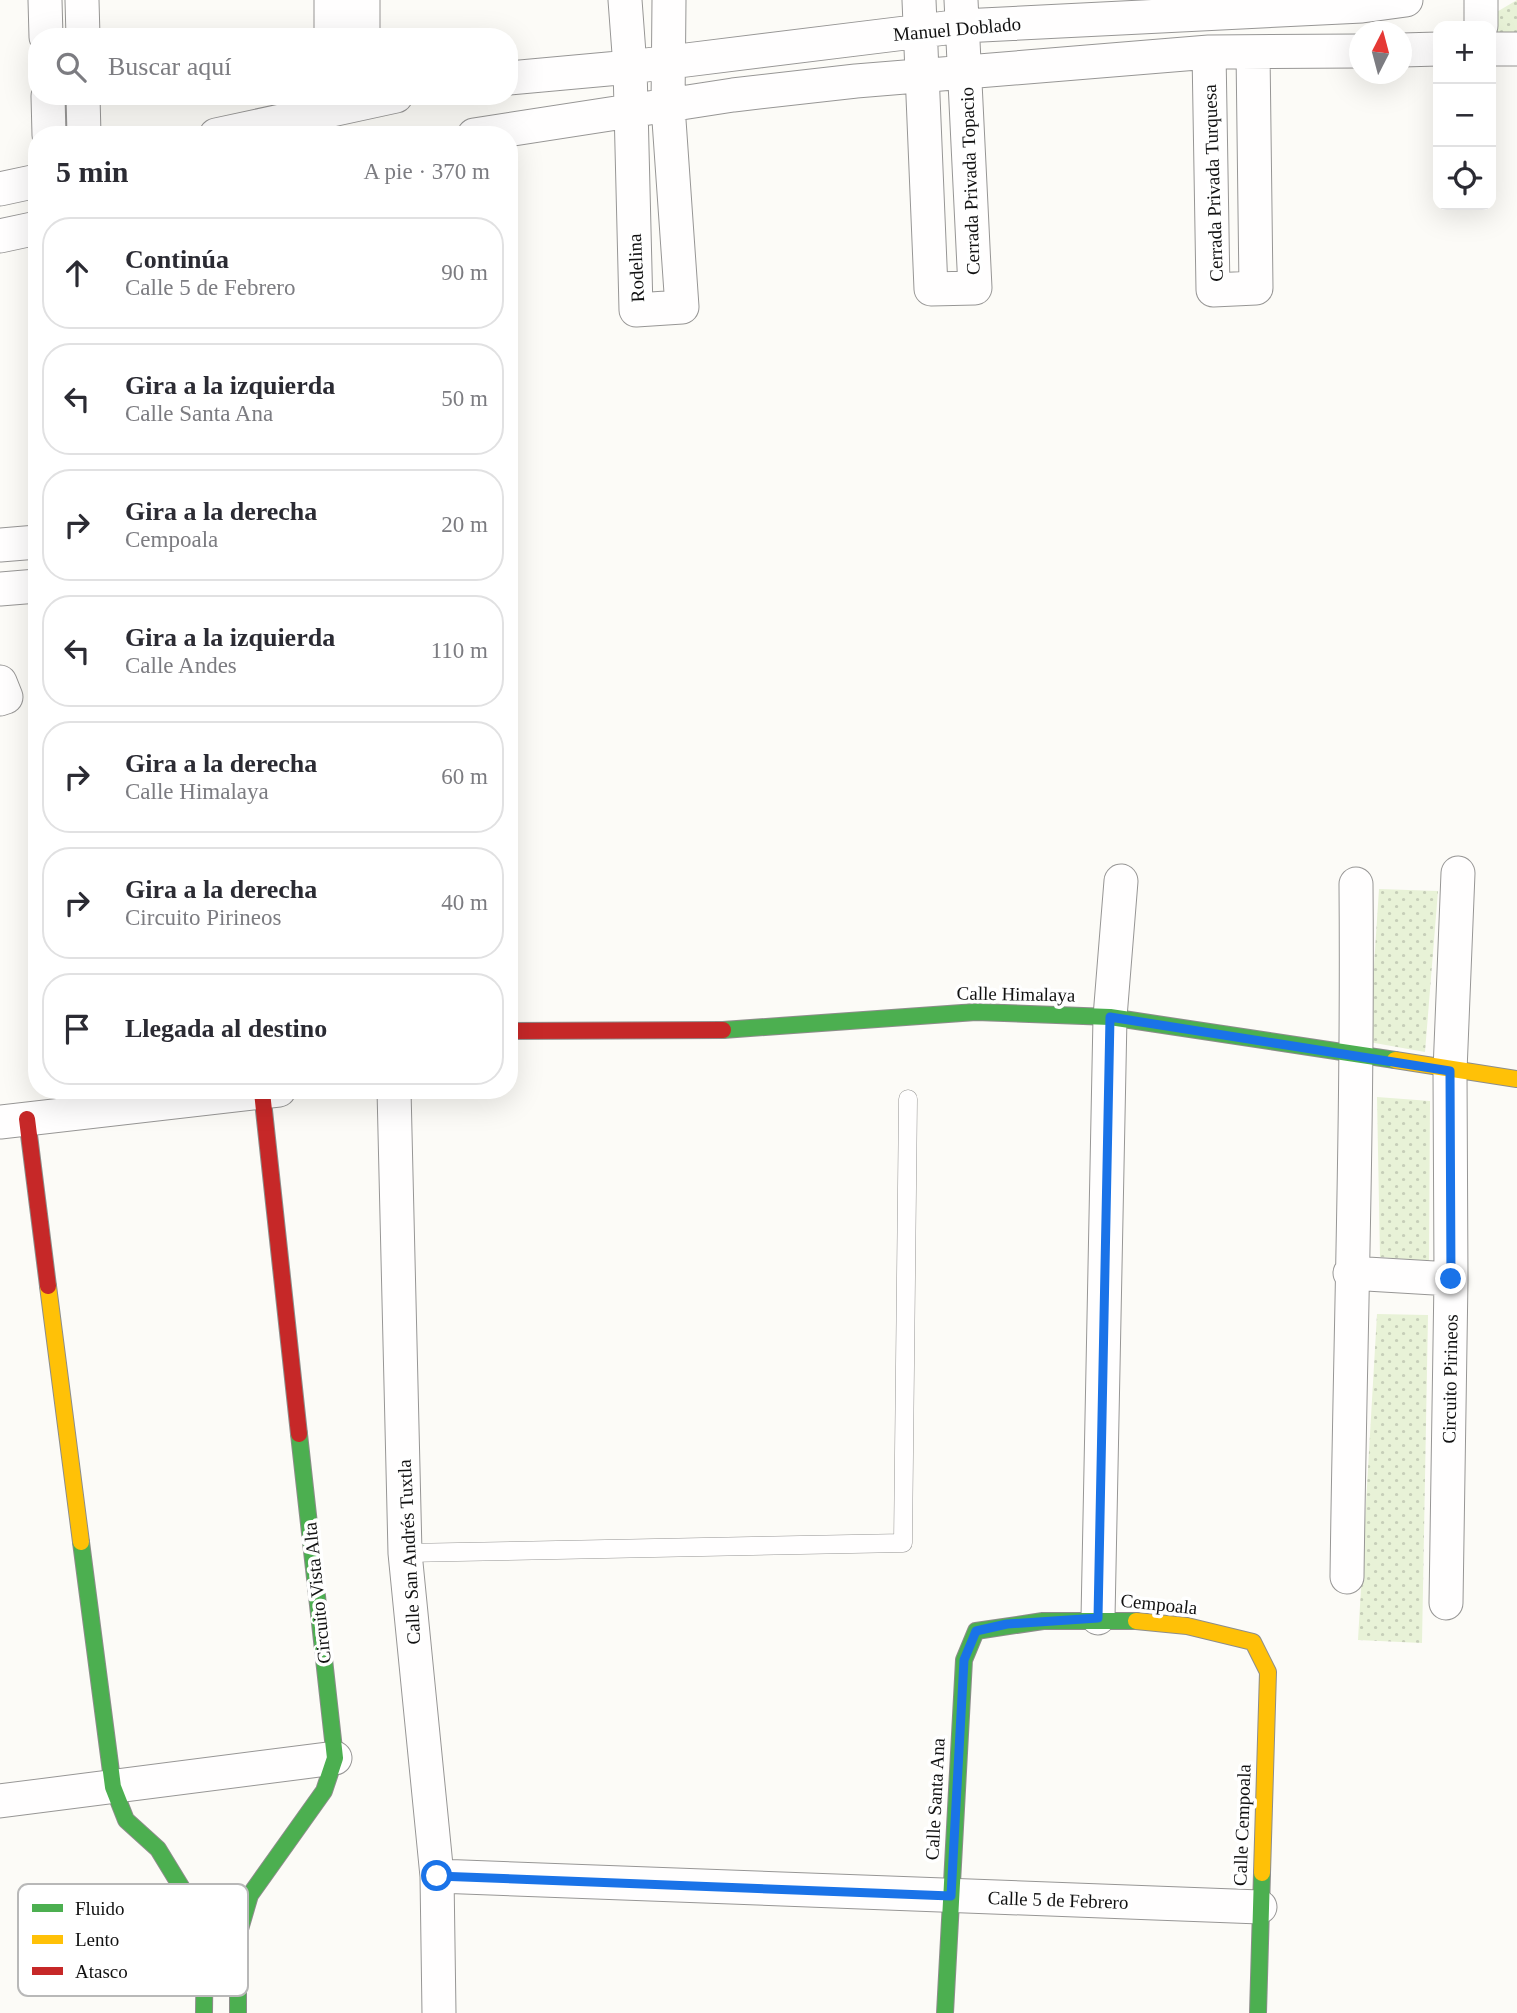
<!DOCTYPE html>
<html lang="es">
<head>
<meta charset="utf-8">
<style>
  :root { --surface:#fff; --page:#f7f7f7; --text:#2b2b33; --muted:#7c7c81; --line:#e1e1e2 }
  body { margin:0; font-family:Georgia,serif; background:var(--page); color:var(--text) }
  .controls { position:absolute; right:21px; top:21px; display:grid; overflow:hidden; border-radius:14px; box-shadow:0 7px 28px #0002 }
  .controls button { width:63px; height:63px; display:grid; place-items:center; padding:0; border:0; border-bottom:2px solid var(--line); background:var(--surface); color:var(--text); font:35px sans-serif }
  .compass { position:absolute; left:1349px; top:21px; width:63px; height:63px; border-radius:50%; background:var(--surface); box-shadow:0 7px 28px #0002; rotate:6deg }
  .stop { position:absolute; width:21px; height:21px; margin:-16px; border:5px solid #1a73e8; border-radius:50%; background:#fff }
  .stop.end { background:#1a73e8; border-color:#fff; box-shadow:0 2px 7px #0008 }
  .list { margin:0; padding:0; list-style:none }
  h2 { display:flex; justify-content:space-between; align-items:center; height:91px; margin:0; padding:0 28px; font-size:30px }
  h2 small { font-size:23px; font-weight:400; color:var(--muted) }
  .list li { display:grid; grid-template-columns:46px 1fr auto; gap:21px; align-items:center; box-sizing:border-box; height:112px; margin:0 14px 14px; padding:0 14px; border:2px solid var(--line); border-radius:28px }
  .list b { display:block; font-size:26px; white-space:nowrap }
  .list p { margin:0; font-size:23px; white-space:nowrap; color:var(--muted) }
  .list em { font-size:23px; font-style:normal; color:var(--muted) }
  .icon { flex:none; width:38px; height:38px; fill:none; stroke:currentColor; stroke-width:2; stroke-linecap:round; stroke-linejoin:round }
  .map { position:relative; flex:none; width:1517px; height:2013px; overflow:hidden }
  .search { position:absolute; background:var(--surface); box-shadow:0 7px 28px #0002; left:28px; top:28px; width:490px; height:77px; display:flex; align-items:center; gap:18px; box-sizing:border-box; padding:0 24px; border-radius:28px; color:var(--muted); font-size:26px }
  .panel { position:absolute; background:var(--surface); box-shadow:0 7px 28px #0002; left:28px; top:126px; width:490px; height:973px; border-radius:28px }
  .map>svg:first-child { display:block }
  .grass { fill:url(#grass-dots) }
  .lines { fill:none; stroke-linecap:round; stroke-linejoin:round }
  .lane-casing { stroke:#979695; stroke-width:19 }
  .street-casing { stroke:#979695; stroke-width:35 }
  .fast-casing { stroke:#8d8d8b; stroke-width:18 }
  .slow-casing { stroke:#8d8d8b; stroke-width:18 }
  .jam-casing { stroke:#8d8d8b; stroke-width:18 }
  .lane { stroke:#fffefe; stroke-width:18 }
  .street { stroke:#fffefe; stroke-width:33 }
  .fast { stroke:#4caf50; stroke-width:16 }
  .slow { stroke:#ffc107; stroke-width:16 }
  .jam { stroke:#c62828; stroke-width:16 }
  .route { stroke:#1a73e8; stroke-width:9 }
  .labels { text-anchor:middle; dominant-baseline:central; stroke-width:7; stroke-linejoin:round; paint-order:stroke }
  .street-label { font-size:19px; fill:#111; stroke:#fff }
  .key { fill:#fff; stroke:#b8b8b8; stroke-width:2 }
  .key-label { font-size:19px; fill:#111 }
</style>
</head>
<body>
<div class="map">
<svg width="1517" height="2013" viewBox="0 0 1517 2013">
  <defs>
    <pattern id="grass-dots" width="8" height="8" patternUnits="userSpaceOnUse" patternTransform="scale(1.75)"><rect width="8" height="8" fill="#e8f2d7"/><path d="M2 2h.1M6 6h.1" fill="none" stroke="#c6ceb8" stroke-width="1.8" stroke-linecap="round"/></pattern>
  </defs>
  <rect width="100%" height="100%" fill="#fcfbf7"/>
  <path class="grass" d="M1517,0V41L1505,42L1492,30L1495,13Z
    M1379,889L1438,891L1425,1052L1369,1042Z
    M1377,1097L1430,1101L1429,1261L1380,1257Z
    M1377,1314L1428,1315L1422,1643L1358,1640Z"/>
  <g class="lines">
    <g class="lane-casing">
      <path id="lane" d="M405,1553L903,1543L908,1099"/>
    </g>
    <g class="street-casing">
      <path id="street" d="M45,0L46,37
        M82,0L83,37
        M331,0V37
        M363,0V37
        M625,0L630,67L636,310L682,307L668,106L669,0
        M919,0L931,289L975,288L961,0
        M1481,0V26
        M1491,49H1517
        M1402,50L1438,49
        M1209,52L1213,290L1256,288L1253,52
        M509,78L630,67L962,26L1362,6L1406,0
        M48,96L49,135
        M83,96L84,135
        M216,135L396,96
        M474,135L733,95L856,81L1209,52L1360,51
        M0,189L37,181
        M0,236L37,228
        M0,545L37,542
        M0,589L37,586
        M0,682L6,697L0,699
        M394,1090L405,1553L437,1876L439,2013
        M0,1122L279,1090
        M1350,1273L1451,1279
        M1347,1577C1350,1346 1358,1115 1356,884
        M1446,1603L1451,1279L1450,1071L1458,873
        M1098,1618L1110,1017L1121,881
        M0,1801L335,1758
        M437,1876L1260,1907"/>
    </g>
    <g class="fast-casing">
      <path id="fast" d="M723,1030L976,1012L1110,1017L1395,1060
        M81,1542L113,1787L126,1820L158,1849L205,1926L204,2013
        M238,2013V1936L250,1895L324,1791L335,1758L299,1434
        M945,2013L964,1660L976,1631L1043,1621H1136
        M1258,2013L1262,1873"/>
    </g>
    <g class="slow-casing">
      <path id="slow" d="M1395,1060L1517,1079
        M48,1286L81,1542
        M1136,1621L1187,1626L1253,1642L1268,1672L1262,1873"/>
    </g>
    <g class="jam-casing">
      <path id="jam" d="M509,1031L723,1030
        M262,1092L299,1434
        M27,1119L48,1286"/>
    </g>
    <use href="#lane" class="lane"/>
    <use href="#street" class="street"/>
    <use href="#fast" class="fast"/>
    <use href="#slow" class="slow"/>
    <use href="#jam" class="jam"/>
  </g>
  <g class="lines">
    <path class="route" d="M437,1876L951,1896L964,1660L976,1631L1007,1624L1098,1618L1110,1017L1450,1071L1451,1279"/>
  </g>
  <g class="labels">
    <g class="street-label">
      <text transform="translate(957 29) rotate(-5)">Manuel Doblado</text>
      <text transform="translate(970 181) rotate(-92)">Cerrada Privada Topacio</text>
      <text transform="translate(1213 183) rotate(-92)">Cerrada Privada Turquesa</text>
      <text transform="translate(636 268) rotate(-93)">Rodelina</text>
      <text transform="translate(1016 994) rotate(1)">Calle Himalaya</text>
      <text transform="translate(1450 1379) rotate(-89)">Circuito Pirineos</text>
      <text transform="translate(409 1552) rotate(-93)">Calle San Andrés Tuxtla</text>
      <text transform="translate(317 1593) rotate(-96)">Circuito Vista Alta</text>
      <text transform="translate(1159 1604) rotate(6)">Cempoala</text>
      <text transform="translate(935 1799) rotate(-87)">Calle Santa Ana</text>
      <text transform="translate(1242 1825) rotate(-88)">Calle Cempoala</text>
      <text transform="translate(1058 1900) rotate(2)">Calle 5 de Febrero</text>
    </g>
  </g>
  <rect x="18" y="1884" width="230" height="112" rx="10" class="key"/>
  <rect x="32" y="1904" width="31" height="8" fill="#4caf50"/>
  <rect x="32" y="1935" width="31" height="9" fill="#ffc107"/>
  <rect x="32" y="1967" width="31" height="8" fill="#c62828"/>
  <g class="key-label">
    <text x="75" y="1915">Fluido</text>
    <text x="75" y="1946">Lento</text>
    <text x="75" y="1978">Atasco</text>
  </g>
</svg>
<div class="controls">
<button>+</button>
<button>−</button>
<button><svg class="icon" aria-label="locate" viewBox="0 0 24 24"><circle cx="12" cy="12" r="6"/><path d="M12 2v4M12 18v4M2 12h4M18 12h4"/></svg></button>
</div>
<svg class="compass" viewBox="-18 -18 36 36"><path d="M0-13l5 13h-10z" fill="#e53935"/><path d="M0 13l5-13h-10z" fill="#7c7c81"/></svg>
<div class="stop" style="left:437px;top:1876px"></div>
<div class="stop end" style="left:1451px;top:1279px"></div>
<div class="search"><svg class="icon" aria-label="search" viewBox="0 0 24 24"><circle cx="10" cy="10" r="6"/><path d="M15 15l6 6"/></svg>Buscar aquí</div>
<section class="panel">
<h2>5 min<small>A pie · 370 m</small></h2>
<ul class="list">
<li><svg class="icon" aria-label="ahead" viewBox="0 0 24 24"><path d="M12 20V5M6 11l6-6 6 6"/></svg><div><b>Continúa</b><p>Calle 5 de Febrero</p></div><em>90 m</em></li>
<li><svg class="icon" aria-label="left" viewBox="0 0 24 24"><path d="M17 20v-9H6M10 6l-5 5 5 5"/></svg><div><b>Gira a la izquierda</b><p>Calle Santa Ana</p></div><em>50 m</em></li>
<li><svg class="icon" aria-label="right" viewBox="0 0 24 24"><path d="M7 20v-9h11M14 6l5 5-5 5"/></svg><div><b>Gira a la derecha</b><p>Cempoala</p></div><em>20 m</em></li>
<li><svg class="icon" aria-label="left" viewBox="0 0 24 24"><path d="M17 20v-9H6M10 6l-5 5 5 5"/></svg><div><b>Gira a la izquierda</b><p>Calle Andes</p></div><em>110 m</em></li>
<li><svg class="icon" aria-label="right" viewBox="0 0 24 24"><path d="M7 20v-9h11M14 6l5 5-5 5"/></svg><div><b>Gira a la derecha</b><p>Calle Himalaya</p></div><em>60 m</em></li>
<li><svg class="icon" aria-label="right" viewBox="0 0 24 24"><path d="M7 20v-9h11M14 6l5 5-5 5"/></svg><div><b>Gira a la derecha</b><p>Circuito Pirineos</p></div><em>40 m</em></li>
<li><svg class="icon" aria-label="arrive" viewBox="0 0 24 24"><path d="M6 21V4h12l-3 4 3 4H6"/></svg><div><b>Llegada al destino</b></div></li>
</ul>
</section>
</div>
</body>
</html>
